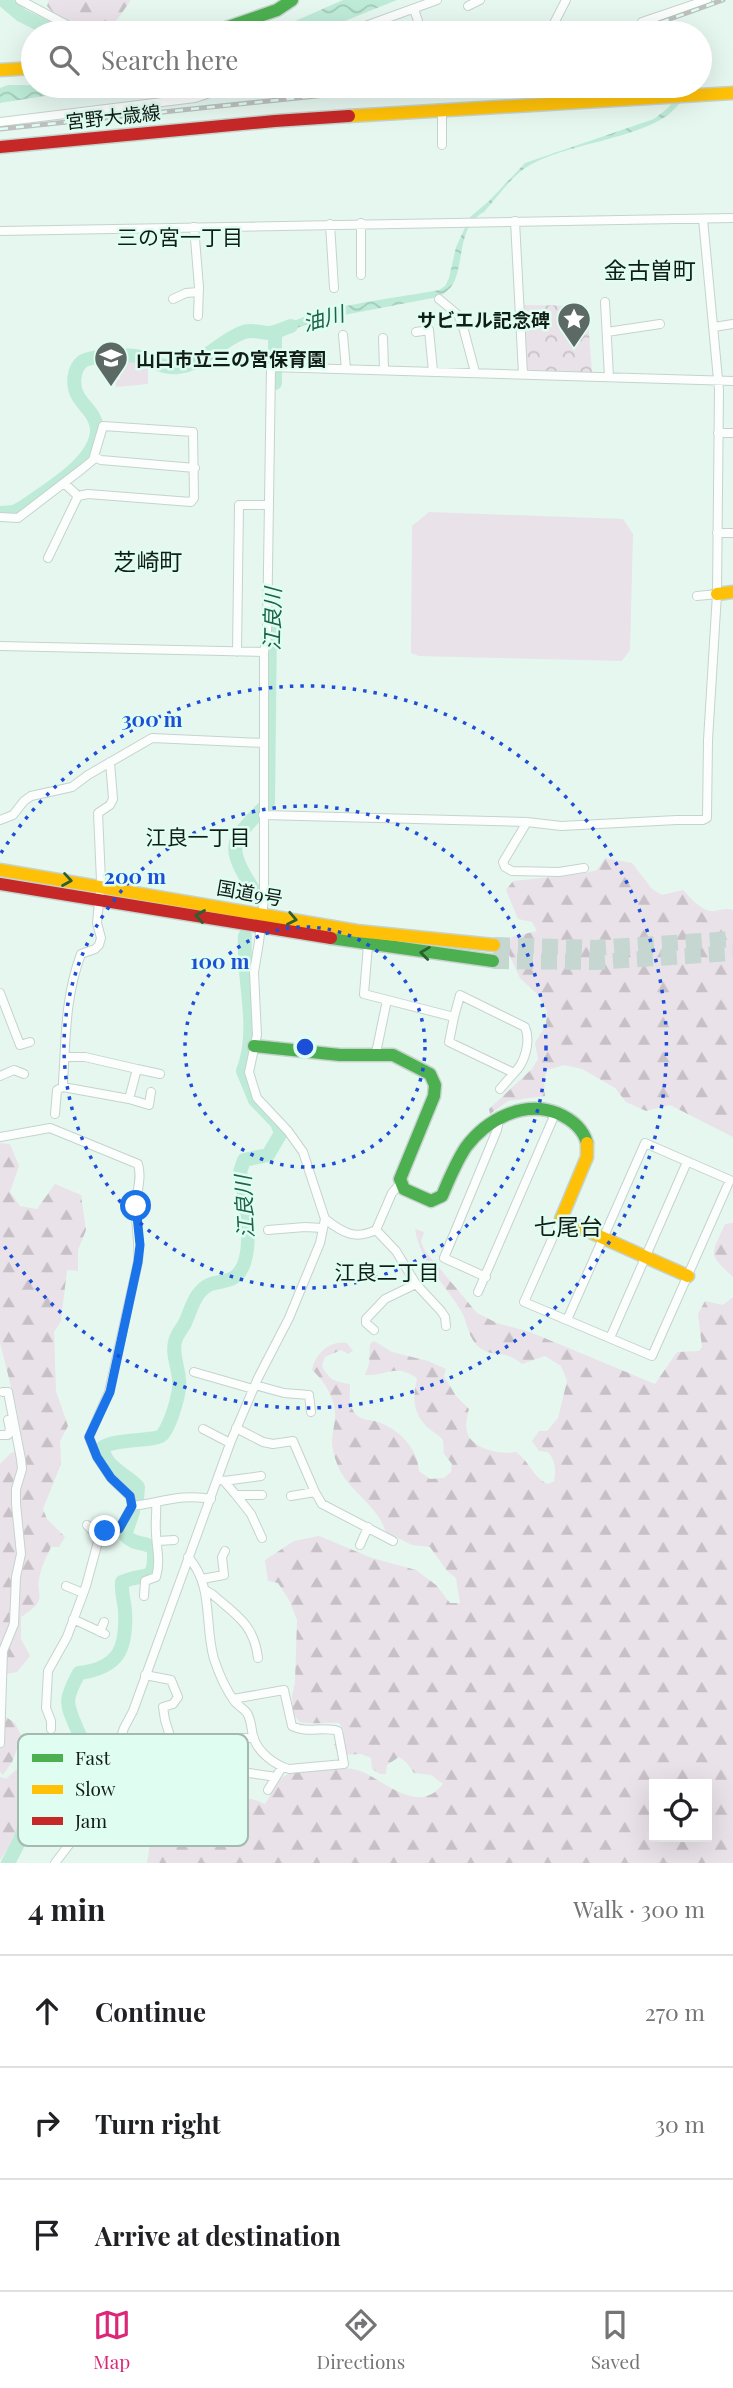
<!DOCTYPE html>
<html lang="en">
<head>
<meta charset="utf-8">
<style>
  :root { --surface:#fff; --page:#f2f2f2; --text:#202124; --muted:#757577; --line:#e0e0e0; --accent:#db2777 }
  body { margin:0; font-family:"Playfair Display","Noto Sans JP",serif; background:var(--page); color:var(--text) }
  .controls { position:absolute; right:21px; bottom:21px; display:grid; overflow:hidden; border-radius:0px; box-shadow:0 7px 28px #0002 }
  .controls button { width:63px; height:63px; display:grid; place-items:center; padding:0; border:0; border-bottom:2px solid var(--line); background:var(--surface); color:var(--text); font:35px sans-serif }
  .stop { position:absolute; width:21px; height:21px; margin:-16px; border:5px solid #1a73e8; border-radius:50%; background:#fff }
  .stop.end { background:#1a73e8; border-color:#fff; box-shadow:0 2px 7px #0008 }
  .list { margin:0; padding:0; list-style:none }
  h2 { display:flex; justify-content:space-between; align-items:center; height:91px; margin:0; padding:0 28px; font-size:30px }
  h2 small { font-size:23px; font-weight:400; color:var(--muted) }
  .list li { display:grid; grid-template-columns:46px 1fr auto; gap:21px; align-items:center; box-sizing:border-box; height:112px; padding:0 28px; border-top:2px solid var(--line) }
  .list b { display:block; font-size:26px; white-space:nowrap }
  .list em { font-size:23px; font-style:normal; color:var(--muted) }
  .icon { flex:none; width:38px; height:38px; fill:none; stroke:currentColor; stroke-width:2; stroke-linecap:round; stroke-linejoin:round }
  .map { position:relative; flex:none; width:733px; height:1863px; overflow:hidden }
  .search { position:absolute; background:var(--surface); box-shadow:0 7px 28px #0002; left:21px; right:21px; top:21px; height:77px; display:flex; align-items:center; gap:18px; box-sizing:border-box; padding:0 24px; border-radius:38px; color:var(--muted); font-size:26px }
  .sheet { height:427px; background:var(--surface) }
  nav { display:flex; justify-content:space-around; align-items:center; box-sizing:border-box; height:98px; border-top:2px solid var(--line); background:var(--surface); font-size:19px; color:var(--muted) }
  nav a { display:grid; justify-items:center; gap:4px }
  nav .on { color:var(--accent) }
  .map>svg:first-child { display:block }
  .green { fill:#e9e2e9 }
  .forest { fill:url(#forest-firs); fill-rule:evenodd }
  .park { fill:url(#park-crowns) }
  .water { fill:url(#water-waves) }
  .lines { fill:none; stroke-linecap:round; stroke-linejoin:round }
  .river { stroke:#beebd8; stroke-width:14 }
  .highway-tunnel { stroke:#c6d6d0; stroke-width:16; stroke-dasharray:16 8; stroke-linecap:butt }
  .street-casing { stroke:#c5d3cd; stroke-width:10 }
  .fast-casing { stroke:#c5d3cd; stroke-width:15 }
  .slow-casing { stroke:#c5d3cd; stroke-width:15 }
  .jam-casing { stroke:#c5d3cd; stroke-width:15 }
  .street { stroke:#fbfefd; stroke-width:8 }
  .fast { stroke:#4caf50; stroke-width:12 }
  .slow { stroke:#ffc107; stroke-width:12 }
  .jam { stroke:#c62828; stroke-width:12 }
  .rail-casing { stroke:#bcc0be; stroke-width:5 }
  .rail { stroke:#dffef1; stroke-width:2.5; stroke-dasharray:8; stroke-linecap:butt }
  .oneway { stroke:#2c5f31 }
  .route { stroke:#1a73e8; stroke-width:9 }
  .ring { fill:none; stroke:#1d4ed8; stroke-width:3.5; stroke-dasharray:3.5 7 }
  .labels { text-anchor:middle; dominant-baseline:central; stroke-width:5; stroke-linejoin:round; paint-order:stroke }
  .street-label { font-size:19px; fill:#121d18; stroke:#dffef1 }
  .poi-label { font-size:19px; font-weight:bold; fill:#121d18; stroke:#dffef1; text-anchor:end }
  .neighbourhood-label { font-size:21px; fill:#121d18; stroke:#dffef1 }
  .water-label { font-size:21px; font-style:italic; fill:#1d624c; stroke:#dffef1 }
  .quarter-label { font-size:23px; fill:#121d18; stroke:#dffef1 }
  .key { fill:#dffef1; stroke:#a2bab0; stroke-width:2 }
  .key-label { font-size:19px; fill:#121d18 }
  .centre { fill:#1d4ed8; stroke:#dffef1; stroke-width:3.5 }
  .ring-label { font-size:21px; text-anchor:middle; font-weight:bold; fill:#1d4ed8; stroke:#dffef1; stroke-width:5; stroke-linejoin:round; paint-order:stroke }
</style>
</head>
<body>
<div class="map">
<svg width="733" height="1863" viewBox="0 0 733 1863">
  <defs>
    <pattern id="forest-firs" width="22" height="20" patternUnits="userSpaceOnUse" patternTransform="scale(1.75)"><rect width="22" height="20" fill="#e9e2e9"/><path d="M5 1l3.5 6h-7zM16 11l3.5 6h-7z" fill="#c7c1c7"/></pattern>
    <pattern id="park-crowns" width="20" height="18" patternUnits="userSpaceOnUse" patternTransform="scale(1.75)"><rect width="20" height="18" fill="#e9e2e9"/><path d="M2 6a3 3 0 1 1 6 0M12 15a3 3 0 1 1 6 0" fill="none" stroke="#c7c1c7"/></pattern>
    <pattern id="water-waves" width="16" height="10" patternUnits="userSpaceOnUse" patternTransform="scale(1.75)"><rect width="16" height="10" fill="#beebd8"/><path d="M0 5q4-4 8 0t8 0" fill="none" stroke="#a2c9b9"/></pattern>
  </defs>
  <rect width="100%" height="100%" fill="#e6f7f0"/>
  <path class="green" d="M117,361H132L148,368V384L116,387L115,380L120,379Z
    M429,512L623,519L633,534L630,650L622,661L419,656L411,653L412,526Z"/>
  <path class="forest" d="M49,0H131L114,24V33H91L55,15L47,6Z
    M605,858L632,863L652,889L662,895L683,890C690,897 699,909 710,911C718,912 724,907 733,910V1137L670,1105L646,1111L626,1102L615,1088L582,1069L564,1065L547,1070L544,1080L545,1096L508,1101L490,1114L489,1109L532,1069L538,1059L535,1043L546,1025L547,1011L538,995L520,978L507,950L512,937L537,931L532,922L518,919L506,890L513,881L581,874L597,870Z
    M0,1143L10,1144L19,1166L10,1192L20,1206L37,1209L55,1184L81,1195L86,1230L78,1250V1271L67,1270L61,1321L54,1332L56,1391L68,1426L60,1441L61,1464L43,1509L47,1519L65,1537L59,1547H51C47,1556 42,1565 40,1574C34,1597 51,1598 21,1617V1639L30,1656L17,1672L0,1675V1464L11,1453L24,1450L16,1406L0,1343Z
    M733,1223V1277C707,1253 711,1256 725,1224Z
    M415,1229L424,1232L421,1242L425,1251L477,1313L497,1323L530,1332L655,1384L677,1352L699,1351L702,1347L698,1314L705,1301L723,1305L733,1297V1863H147L151,1838L150,1823L155,1814L152,1785H161L178,1799C191,1795 193,1800 205,1800C230,1800 239,1792 265,1804C270,1796 276,1783 283,1777C290,1772 301,1772 309,1771C326,1769 346,1765 363,1772C387,1783 419,1815 443,1784L431,1775L414,1773L406,1762L399,1757L387,1765L386,1774H380L372,1769L371,1758L361,1754L338,1755L334,1745L344,1731L339,1723C325,1722 313,1725 300,1722L293,1714L292,1696L295,1682L297,1620L289,1600L278,1583L268,1581L265,1560L294,1541L319,1536L372,1558L416,1570L436,1585L450,1603H460L456,1578L447,1571L430,1547L412,1545L386,1532C376,1502 345,1490 336,1461C329,1441 333,1437 335,1418C337,1401 324,1380 312,1370C315,1354 330,1340 347,1343L353,1351L348,1354L341,1350L325,1357L322,1366C329,1380 335,1382 350,1384C350,1394 348,1404 354,1412C360,1421 369,1419 378,1422C399,1429 418,1449 419,1471L430,1479L444,1478L451,1472L452,1464L444,1454L443,1440C438,1434 431,1431 426,1426C412,1411 413,1396 417,1378C394,1363 388,1376 365,1375L369,1364L370,1344L374,1341L392,1352L428,1361L446,1369L444,1376L456,1396L469,1409C467,1417 464,1428 469,1437C478,1450 501,1455 516,1452C529,1461 533,1477 547,1484L554,1482C556,1470 556,1461 548,1452L539,1451L532,1441L539,1431H547L558,1418L567,1381L561,1366L545,1356L522,1364C504,1348 493,1359 479,1347C467,1337 468,1321 460,1309C443,1282 420,1261 415,1229ZM654,1784H707V1837H654Z
    M0,1713L15,1723L22,1737L12,1762L3,1775L0,1772Z
    M46,1763L50,1779L59,1793L50,1800L32,1806L23,1813L14,1839L0,1860V1777L6,1779L18,1768Z"/>
  <path class="park" d="M523,305L587,306L592,373L525,371Z"/>
  <path class="water" d="M343,0H397L315,33H268Z
    M8,85L158,86L136,90L57,94L0,103V88Z
    M685,86H693C685,96 678,107 668,115C632,140 570,143 530,165C512,175 498,197 484,212C456,225 465,269 451,287C448,291 443,294 438,297L318,320L284,333L275,332C304,307 399,298 439,290L445,286L449,278L456,247L470,217L489,201L525,163L654,119L668,108Z"/>
  <g class="lines">
    <path class="river" d="M3,0L21,15L57,33
      M275,383V332
      M0,513L14,512L23,507C47,490 99,461 97,428C95,413 84,407 78,396C72,386 73,368 83,361C92,356 126,354 136,356C150,359 163,369 178,367C204,364 220,340 244,332C253,329 261,333 270,333C277,332 285,328 291,326
      M253,889C223,842 233,840 268,803L270,624
      M137,1499L138,1487C126,1474 104,1467 103,1447C117,1438 158,1442 163,1434C171,1423 181,1392 179,1379C178,1367 172,1353 175,1342C176,1335 182,1329 185,1323C191,1310 195,1290 211,1284C219,1281 229,1282 236,1276C257,1258 245,1196 240,1172L244,1160L268,1155L281,1133L277,1123L255,1100L243,1071C260,1027 242,981 245,936
      M8,1863L20,1840L29,1812C38,1805 51,1806 60,1799C79,1783 66,1757 80,1736C67,1704 62,1704 79,1673C119,1668 127,1649 125,1610C124,1601 121,1591 122,1582C147,1571 155,1585 154,1549C146,1541 134,1546 125,1535L133,1512"/>
    <path class="highway-tunnel" d="M494,945L596,948L733,939
      M493,961L596,962L733,953"/>
    <g class="street-casing">
      <path id="street" d="M20,0L82,33
        M468,6L480,0
        M414,9L422,33
        M642,22L707,0
        M513,29L514,33
        M346,33L437,0
        M549,33L566,0
        M442,112V145
        M0,122L195,98L231,86
        M515,221L523,374
        M361,223V275
        M330,224L334,288
        M194,227L199,287L198,316
        M0,231L733,218
        M173,299L186,293L198,292
        M439,299L458,315L462,323L475,372
        M605,302L609,377
        M714,327L733,324
        M416,332L429,330L433,371
        M607,332L660,324
        M343,335L346,369
        M383,338L384,369
        M718,433H733
        M94,457L101,460L195,468
        M0,517L18,518L82,469L93,460L103,426L193,432L194,498L191,502L88,494L78,496L64,483
        M717,533H733
        M48,558L78,496
        M697,596L717,594
        M0,646L264,652
        M237,652L239,505H269
        M263,815L527,822L561,826L677,820H703L707,818L708,740L717,594L719,390L703,219
        M0,820L13,815L24,801L31,796L72,787L88,775L152,738L264,743
        M527,822L503,862L505,867L512,871L559,872L584,868
        M368,945L364,994L454,1017L460,995L525,1027C531,1041 525,1063 514,1073
        M0,993L20,1045L30,1042
        M454,1017L449,1042L514,1073L500,1089
        M376,1053L387,1000
        M65,1057H85L137,1069L129,1099L63,1087V1082C66,1037 65,997 81,954L95,949L99,945L101,938L97,923L101,881L98,813L110,805L113,799L110,762
        M137,1069L160,1074
        M0,1076L14,1070L24,1074
        M129,1099L149,1105L151,1092
        M55,1114L57,1090L63,1087
        M0,1137L50,1128L138,1164C142,1178 137,1190 136,1204C135,1224 140,1243 138,1262L109,1392L89,1437L97,1457L111,1478L130,1496L132,1506C159,1503 183,1493 211,1499
        M325,1219C343,1233 355,1240 376,1230L396,1251L416,1284L441,1311L445,1317L446,1326
        M561,1219L524,1302L652,1356L730,1180L645,1143L567,1320
        M268,1230L305,1227L323,1228
        M376,1230L392,1193L400,1184
        M486,1277L444,1258L497,1130L499,1120
        M478,1292L555,1114
        M374,1330L366,1323V1319L385,1299L416,1284
        M610,1338L687,1162
        M194,1372L253,1389
        M255,1385L284,1393L309,1395L311,1412
        M236,1428L263,1442L273,1444L293,1441L315,1492L291,1496
        M203,1429L230,1443
        M0,1435H8L10,1429L8,1420
        M218,1479L224,1481L261,1476
        M224,1481L236,1495H262
        M315,1492L322,1504L393,1541
        M236,1495L251,1514L262,1538
        M87,1525L99,1538
        M158,1541L174,1540
        M360,1545L368,1527
        M188,1557C214,1585 204,1625 214,1659C219,1674 226,1690 235,1702C239,1706 244,1709 247,1713C252,1721 251,1731 254,1739C259,1753 275,1765 289,1769L344,1764L338,1731C322,1726 307,1734 292,1726L284,1690L233,1699
        M202,1579L224,1575L222,1557L225,1551
        M66,1586L83,1593
        M205,1590L212,1594C236,1615 254,1624 258,1658
        M144,1596L145,1581L156,1577C161,1561 156,1547 156,1532C155,1522 157,1512 156,1502
        M73,1619L105,1634
        M100,1632L104,1622
        M145,1675L171,1680L178,1697L173,1704L163,1707L165,1720L179,1765L216,1761
        M51,1729V1721L46,1708L48,1671L67,1637L86,1586L99,1538L105,1531L119,1529L132,1506
        M226,1738H254
        M0,1743L3,1651L14,1624L16,1577L21,1554L16,1504V1489L22,1469L21,1459L8,1392H3
        M231,1778L249,1773L276,1777L282,1767
        M268,1790L276,1777
        M55,1863L98,1807L124,1728L133,1711L231,1441L258,1378L289,1318L320,1243L325,1219L303,1152L288,1131L257,1098L249,1072L257,1035L254,972L259,942L264,899V652L267,636L271,367L733,381"/>
    </g>
    <g class="fast-casing">
      <path id="fast" d="M211,33L277,10L292,0
        M331,938L493,961
        M254,1046L340,1055H393L430,1074L435,1085L434,1096L400,1179L404,1189L431,1201L442,1196C449,1179 456,1162 466,1147C487,1119 524,1100 557,1113C571,1119 583,1128 587,1143"/>
    </g>
    <g class="slow-casing">
      <path id="slow" d="M0,70L33,68
        M349,116L733,93
        M717,594L733,592
        M0,870L357,931L494,945
        M587,1143V1157L561,1219L688,1276"/>
    </g>
    <g class="jam-casing">
      <path id="jam" d="M0,147L275,121L349,116
        M0,884L331,938"/>
    </g>
    <use href="#street" class="street"/>
    <use href="#fast" class="fast"/>
    <use href="#slow" class="slow"/>
    <use href="#jam" class="jam"/>
    <g class="rail-casing">
      <path id="rail" d="M631,33L723,0
        M0,129L413,86"/>
    </g>
    <use href="#rail" class="rail"/>
  </g>
  <defs><path id="oneway-chevron" d="M-2-3.5L2.5 0L-2 3.5" fill="none" stroke-width="1.6" stroke-linecap="round" stroke-linejoin="round" transform="scale(1.75)"/></defs>
  <g class="oneway">
    <use href="#oneway-chevron" transform="translate(67 880) rotate(9)"/>
    <use href="#oneway-chevron" transform="translate(200 916) rotate(-170)"/>
    <use href="#oneway-chevron" transform="translate(292 919) rotate(11)"/>
    <use href="#oneway-chevron" transform="translate(425 953) rotate(-173)"/>
  </g>
  <g class="lines">
    <path class="route" d="M105,1531L119,1529L132,1506L130,1496L111,1478L97,1457L89,1437L110,1392L138,1262L140,1245L136,1206"/>
  </g>
  <g class="ring">
    <circle cx="305" cy="1047" r="120"/>
    <circle cx="305" cy="1047" r="241"/>
    <path d="M1 853A361 361 0 1 1 1 1241"/>
  </g>
  <defs>
    <g id="sight-pin" transform="scale(1.75)"><path d="M0 17L-7.5 6A9.5 9.5 0 1 1 7.5 6Z" fill="#5c6964" stroke="#dffef1"/><path d="M0-6L1.8-2.2L6-1.7L2.9 1.2L3.7 5.4L0 3.3L-3.7 5.4L-2.9 1.2L-6-1.7L-1.8-2.2Z" fill="#fff"/></g>
    <g id="school-pin" transform="scale(1.75)"><path d="M0 17L-7.5 6A9.5 9.5 0 1 1 7.5 6Z" fill="#5c6964" stroke="#dffef1"/><path d="M0-5L7-2L0 1L-7-2ZM-4 1L0 2.5L4 1V4Q0 6-4 4Z" fill="#fff"/></g>
  </defs>
  <g fill-rule="evenodd">
    <use href="#sight-pin" x="574" y="319"/>
    <use href="#school-pin" x="111" y="358"/>
  </g>
  <g class="labels">
    <g class="street-label">
      <text transform="translate(113 116) rotate(-6)">宮野大歳線</text>
      <text transform="translate(250 892) rotate(10)">国道9号</text>
    </g>
    <g class="poi-label">
      <text x="550" y="319">サビエル記念碑</text>
      <text x="136" y="358" text-anchor="start">山口市立三の宮保育園</text>
    </g>
    <g class="neighbourhood-label">
      <text x="180" y="236">三の宮一丁目</text>
      <text x="198" y="836">江良一丁目</text>
      <text x="387" y="1271">江良二丁目</text>
    </g>
    <g class="water-label">
      <text transform="translate(323 317) rotate(-15)">油川</text>
      <text transform="translate(271 619) rotate(-89)">江良川</text>
      <text transform="translate(243 1207) rotate(-93)">江良川</text>
    </g>
    <g class="quarter-label">
      <text x="650" y="269">金古曽町</text>
      <text x="148" y="560">芝崎町</text>
      <text x="568" y="1225">七尾台</text>
    </g>
  </g>
  <rect x="18" y="1734" width="230" height="112" rx="10" class="key"/>
  <rect x="32" y="1754" width="31" height="8" fill="#4caf50"/>
  <rect x="32" y="1785" width="31" height="9" fill="#ffc107"/>
  <rect x="32" y="1817" width="31" height="8" fill="#c62828"/>
  <g class="key-label">
    <text x="75" y="1765">Fast</text>
    <text x="75" y="1796">Slow</text>
    <text x="75" y="1828">Jam</text>
  </g>
  <circle cx="305" cy="1047" r="10" class="centre"/>
  <g class="ring-label">
    <text x="152" y="727">300 m</text>
    <text x="135" y="884">200 m</text>
    <text x="220" y="969">100 m</text>
  </g>
</svg>
<div class="controls">
<button><svg class="icon" aria-label="locate" viewBox="0 0 24 24"><circle cx="12" cy="12" r="6"/><path d="M12 2v4M12 18v4M2 12h4M18 12h4"/></svg></button>
</div>
<div class="stop" style="left:136px;top:1206px"></div>
<div class="stop end" style="left:105px;top:1531px"></div>
<div class="search"><svg class="icon" aria-label="search" viewBox="0 0 24 24"><circle cx="10" cy="10" r="6"/><path d="M15 15l6 6"/></svg>Search here</div>
</div>
<section class="sheet">
<h2>4 min<small>Walk · 300 m</small></h2>
<ul class="list">
<li><svg class="icon" aria-label="ahead" viewBox="0 0 24 24"><path d="M12 20V5M6 11l6-6 6 6"/></svg><div><b>Continue</b></div><em>270 m</em></li>
<li><svg class="icon" aria-label="right" viewBox="0 0 24 24"><path d="M7 20v-9h11M14 6l5 5-5 5"/></svg><div><b>Turn right</b></div><em>30 m</em></li>
<li><svg class="icon" aria-label="arrive" viewBox="0 0 24 24"><path d="M6 21V4h12l-3 4 3 4H6"/></svg><div><b>Arrive at destination</b></div></li>
</ul>
</section>
<nav>
<a class="on"><svg class="icon" aria-label="map" viewBox="0 0 24 24"><path d="M3 6l6-2 6 2 6-2v14l-6 2-6-2-6 2zM9 4v14M15 6v14"/></svg>Map</a>
<a><svg class="icon" aria-label="directions" viewBox="0 0 24 24"><path d="M12 3l9 9-9 9-9-9zM9 14v-3h6M13 9l2 2-2 2"/></svg>Directions</a>
<a><svg class="icon" aria-label="saved" viewBox="0 0 24 24"><path d="M7 4h10v16l-5-4-5 4z"/></svg>Saved</a>
</nav>
</body>
</html>
